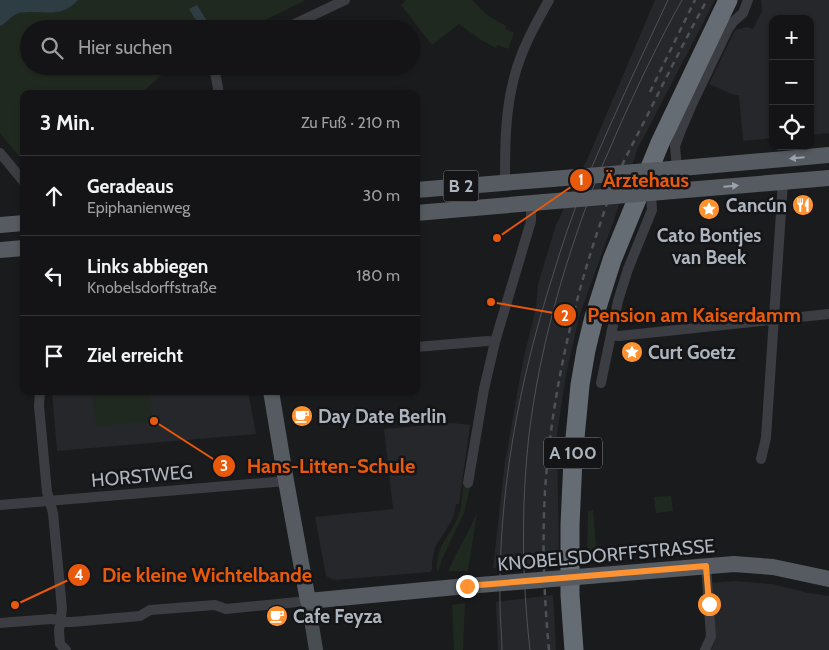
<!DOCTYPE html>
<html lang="de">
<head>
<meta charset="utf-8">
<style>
  :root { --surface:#141416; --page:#1d1d1f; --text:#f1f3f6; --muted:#9d9ea1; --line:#333335 }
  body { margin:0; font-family:Cabin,sans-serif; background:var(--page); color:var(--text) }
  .controls { position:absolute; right:15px; top:15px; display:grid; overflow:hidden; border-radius:10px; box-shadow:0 1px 4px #0004 }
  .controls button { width:45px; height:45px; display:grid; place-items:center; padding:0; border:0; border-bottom:1px solid var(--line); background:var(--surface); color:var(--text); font:25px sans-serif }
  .stop { position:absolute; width:15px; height:15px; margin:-11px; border:4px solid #ff9230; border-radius:50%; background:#fff }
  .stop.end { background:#ff9230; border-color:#fff; box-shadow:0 1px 5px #0008 }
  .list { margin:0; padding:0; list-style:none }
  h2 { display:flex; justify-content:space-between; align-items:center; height:65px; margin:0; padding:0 20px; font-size:21px }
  h2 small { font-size:16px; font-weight:400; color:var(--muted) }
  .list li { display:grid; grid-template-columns:32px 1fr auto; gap:15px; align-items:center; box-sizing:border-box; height:80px; padding:0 20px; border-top:1px solid var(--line) }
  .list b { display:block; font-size:19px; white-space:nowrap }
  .list p { margin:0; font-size:16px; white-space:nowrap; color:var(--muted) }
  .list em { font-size:16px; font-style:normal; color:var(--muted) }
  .icon { flex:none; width:28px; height:28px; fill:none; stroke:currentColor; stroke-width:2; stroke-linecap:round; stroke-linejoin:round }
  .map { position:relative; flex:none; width:829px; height:650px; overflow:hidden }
  .search { position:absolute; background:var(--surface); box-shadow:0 1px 4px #0004; left:20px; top:20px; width:400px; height:55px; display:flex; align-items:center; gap:12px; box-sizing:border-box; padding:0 18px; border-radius:28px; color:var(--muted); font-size:19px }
  .panel { position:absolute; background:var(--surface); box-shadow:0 1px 4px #0004; left:20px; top:90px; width:400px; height:305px; border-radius:10px }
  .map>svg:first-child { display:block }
  .built { fill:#26272a }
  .green { fill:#20291f }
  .water { fill:#2e3d43 }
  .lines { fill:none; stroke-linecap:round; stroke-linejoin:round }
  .street { stroke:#3b3d42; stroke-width:10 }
  .secondary { stroke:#484d52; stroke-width:14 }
  .primary { stroke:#565b61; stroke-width:16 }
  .highway { stroke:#666c74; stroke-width:19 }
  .tram { stroke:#4d5257; stroke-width:1 }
  .rail { stroke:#4d5257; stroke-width:2.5; stroke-dasharray:6 5; stroke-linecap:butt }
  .primary-bridge { stroke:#565b61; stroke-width:16 }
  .oneway { fill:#9ba2ab }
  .route { stroke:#ff9230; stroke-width:6 }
  .labels { text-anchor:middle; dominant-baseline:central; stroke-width:5; stroke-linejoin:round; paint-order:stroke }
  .shield { fill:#151518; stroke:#7f848c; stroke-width:1 }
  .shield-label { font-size:18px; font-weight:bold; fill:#acb4bd }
  .poi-label { font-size:19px; font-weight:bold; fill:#acb4bd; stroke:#151518; text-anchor:start }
  .street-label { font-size:19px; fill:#acb4bd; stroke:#151518 }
  .leader { fill:none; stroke:#e8590c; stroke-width:2 }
  .callout-dot { fill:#e8590c; stroke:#151518; stroke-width:2 }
  .mark-label { font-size:15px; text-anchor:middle; font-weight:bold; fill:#fff }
  .callout-label { font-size:20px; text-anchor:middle; font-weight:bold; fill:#e8590c; stroke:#151518; stroke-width:5; stroke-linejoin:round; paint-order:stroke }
</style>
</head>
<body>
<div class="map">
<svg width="829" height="650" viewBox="0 0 829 650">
  <rect width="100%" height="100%" fill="#1a1b1d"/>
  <path class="built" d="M655,0H715L638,148L614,220L579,317L566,375L557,434L559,562L493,568L505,462L523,361L536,308L538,284L556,225L590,153Z
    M761,0H829V133L810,135V19H773V138L743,141L739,95H734L709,84L735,30L747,27L753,29L762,11Z
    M52,391H248L256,434L57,451Z
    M452,423L470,425L459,504H456L454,514L451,522L435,547L432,562V570L430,572L334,580L326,576L315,517L393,509L384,429Z
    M734,581L773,584L808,593L829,596V650H711L716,639L711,583Z
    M553,595L556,650H498L496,602Z"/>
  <path class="green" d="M0,0H306L246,29H29V66H172L140,94H24V159L22,160L0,133Z
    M406,0H472L487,15L506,26L505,29L514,33L508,49L498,45L496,48L481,40L459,24L432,45L401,5Z
    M149,391L152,421L96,426L93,396Z
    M463,487L470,488L464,513L443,557L438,571H437C436,546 448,539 457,519C462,508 462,498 463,487Z
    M671,496L673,511L656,513L654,497Z
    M593,510L597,557L587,558L588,511Z
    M477,513L468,571H448L454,558L467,534Z
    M465,603L463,650H454L452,605Z"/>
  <path class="water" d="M0,0H78C60,20 42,9 19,13C11,15 7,23 0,26Z
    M197,5L207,21L199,25L189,9Z"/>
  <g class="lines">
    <path class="street" d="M284,29L345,0
      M214,66L219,94
      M0,153L24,182
      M677,168L675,146L681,130L693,102L728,29L733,22L743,13L748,0
      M505,182C505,147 505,112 514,78C521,50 535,25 549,0
      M611,335L619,336L829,314
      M416,347L488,341L495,342
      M601,383L618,301L628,269L652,210L651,193
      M40,391L39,406L47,492L53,513L62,609L59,631L60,644L66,650
      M761,459L766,438L783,182
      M468,483L484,389L495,342L531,221V203
      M0,505L286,481
      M0,623L51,619L72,622L140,616L150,610L215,605L226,609L308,601
      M705,650L711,637L706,566"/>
    <path class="secondary" d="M308,601L316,650"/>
    <path class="primary" d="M659,170L829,155
      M416,190L552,179
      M650,193L829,178
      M416,213L544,202
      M0,225L24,223
      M0,250L24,248
      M271,391L286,481L308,601L467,586
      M577,577L734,564L773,567L829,579"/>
    <path class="highway" d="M574,650L570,595V525L573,459L580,385L586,350L594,317L612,260L660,143L728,0"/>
    <path class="tram" d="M502,650C502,635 500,620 500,605C498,493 519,381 553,275C562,245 572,215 584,186C610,123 639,62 668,0
      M530,650C522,579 521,507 529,435C539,352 562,270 592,191C599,171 609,152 617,132C637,87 658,43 682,0"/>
    <path class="rail" d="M650,92L695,0
      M550,186L656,176
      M607,188L653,185
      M549,650C544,597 542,544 545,491C551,404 569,319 596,236C602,219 607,202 613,186C623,161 636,138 648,114C667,76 686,38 707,0"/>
    <path class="primary-bridge" d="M552,179L659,170
      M544,202L650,193
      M467,586L577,577"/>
  </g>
  <defs><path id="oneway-solid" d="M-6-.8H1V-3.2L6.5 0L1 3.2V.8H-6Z" transform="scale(1.25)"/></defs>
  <g class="oneway">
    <use href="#oneway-solid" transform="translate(797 158) rotate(175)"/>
    <use href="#oneway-solid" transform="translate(731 186) rotate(-5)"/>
  </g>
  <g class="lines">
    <path class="route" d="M467,586L706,566L709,604"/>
  </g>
  <defs>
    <g id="restaurant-disc" transform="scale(1.125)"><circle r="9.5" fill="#ff9230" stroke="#151518"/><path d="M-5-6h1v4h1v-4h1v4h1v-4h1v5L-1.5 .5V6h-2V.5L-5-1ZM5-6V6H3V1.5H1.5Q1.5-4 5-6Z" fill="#fff"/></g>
    <g id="sight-disc" transform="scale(1.125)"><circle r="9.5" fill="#ff9230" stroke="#151518"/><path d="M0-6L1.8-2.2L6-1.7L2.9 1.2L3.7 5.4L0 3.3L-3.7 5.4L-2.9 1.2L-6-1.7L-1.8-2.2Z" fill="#fff"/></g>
    <g id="cafe-disc" transform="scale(1.125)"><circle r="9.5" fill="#ff9230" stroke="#151518"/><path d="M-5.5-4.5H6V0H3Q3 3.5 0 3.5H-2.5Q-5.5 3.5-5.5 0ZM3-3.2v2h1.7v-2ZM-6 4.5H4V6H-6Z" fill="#fff"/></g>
  </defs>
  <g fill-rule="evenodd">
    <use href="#restaurant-disc" x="803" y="205"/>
    <use href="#sight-disc" x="709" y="209"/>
    <use href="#sight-disc" x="632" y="352"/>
    <use href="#cafe-disc" x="302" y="416"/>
    <use href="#cafe-disc" x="277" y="616"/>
  </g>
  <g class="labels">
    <g class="shield">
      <rect x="443.5" y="170.5" width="35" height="31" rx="4"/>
      <rect x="544" y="437.5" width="58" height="31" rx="4"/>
    </g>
    <g class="shield-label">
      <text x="461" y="186">B 2</text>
      <text x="573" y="453">A 100</text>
    </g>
    <g class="poi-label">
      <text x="787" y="205" text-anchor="end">Cancún</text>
      <text x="709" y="235" text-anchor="middle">Cato Bontjes<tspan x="709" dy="22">van Beek</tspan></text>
      <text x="648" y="352">Curt Goetz</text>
      <text x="318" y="416">Day Date Berlin</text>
      <text x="293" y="616">Cafe Feyza</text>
    </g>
    <g class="street-label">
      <text transform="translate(142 476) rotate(-5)">HORSTWEG</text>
      <text transform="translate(606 555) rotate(-5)">KNOBELSDORFFSTRASSE</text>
    </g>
  </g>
  <path class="leader" d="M497 238L581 180M491 302L565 315M154 421L224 466M15 605L79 575"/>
  <g class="callout-dot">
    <circle cx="497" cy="238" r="5"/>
    <circle cx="491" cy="302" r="5"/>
    <circle cx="154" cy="421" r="5"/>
    <circle cx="15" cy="605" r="5"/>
    <circle cx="581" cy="180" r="12"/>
    <circle cx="565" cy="315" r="12"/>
    <circle cx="224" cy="466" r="12"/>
    <circle cx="79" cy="575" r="12"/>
  </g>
  <g class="mark-label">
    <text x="581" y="185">1</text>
    <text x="565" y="321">2</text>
    <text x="224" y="471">3</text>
    <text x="79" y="580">4</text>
  </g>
  <g class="callout-label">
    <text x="646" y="187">Ärztehaus</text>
    <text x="694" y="322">Pension am Kaiserdamm</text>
    <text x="331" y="473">Hans-Litten-Schule</text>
    <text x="207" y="582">Die kleine Wichtelbande</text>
  </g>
</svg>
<div class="controls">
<button>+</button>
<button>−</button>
<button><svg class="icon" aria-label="locate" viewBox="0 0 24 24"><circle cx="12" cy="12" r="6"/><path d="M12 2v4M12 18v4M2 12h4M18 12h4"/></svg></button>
</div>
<div class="stop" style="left:709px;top:604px"></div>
<div class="stop end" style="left:467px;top:586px"></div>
<div class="search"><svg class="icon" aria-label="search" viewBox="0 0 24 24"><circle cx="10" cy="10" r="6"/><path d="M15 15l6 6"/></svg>Hier suchen</div>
<section class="panel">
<h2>3 Min.<small>Zu Fuß · 210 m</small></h2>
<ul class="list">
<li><svg class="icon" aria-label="ahead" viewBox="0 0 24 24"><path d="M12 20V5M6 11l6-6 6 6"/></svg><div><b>Geradeaus</b><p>Epiphanienweg</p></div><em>30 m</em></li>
<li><svg class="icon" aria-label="left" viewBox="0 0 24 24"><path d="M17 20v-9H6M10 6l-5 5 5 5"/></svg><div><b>Links abbiegen</b><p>Knobelsdorffstraße</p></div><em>180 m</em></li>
<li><svg class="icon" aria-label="arrive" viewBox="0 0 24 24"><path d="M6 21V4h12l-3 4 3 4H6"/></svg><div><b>Ziel erreicht</b></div></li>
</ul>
</section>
</div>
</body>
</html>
